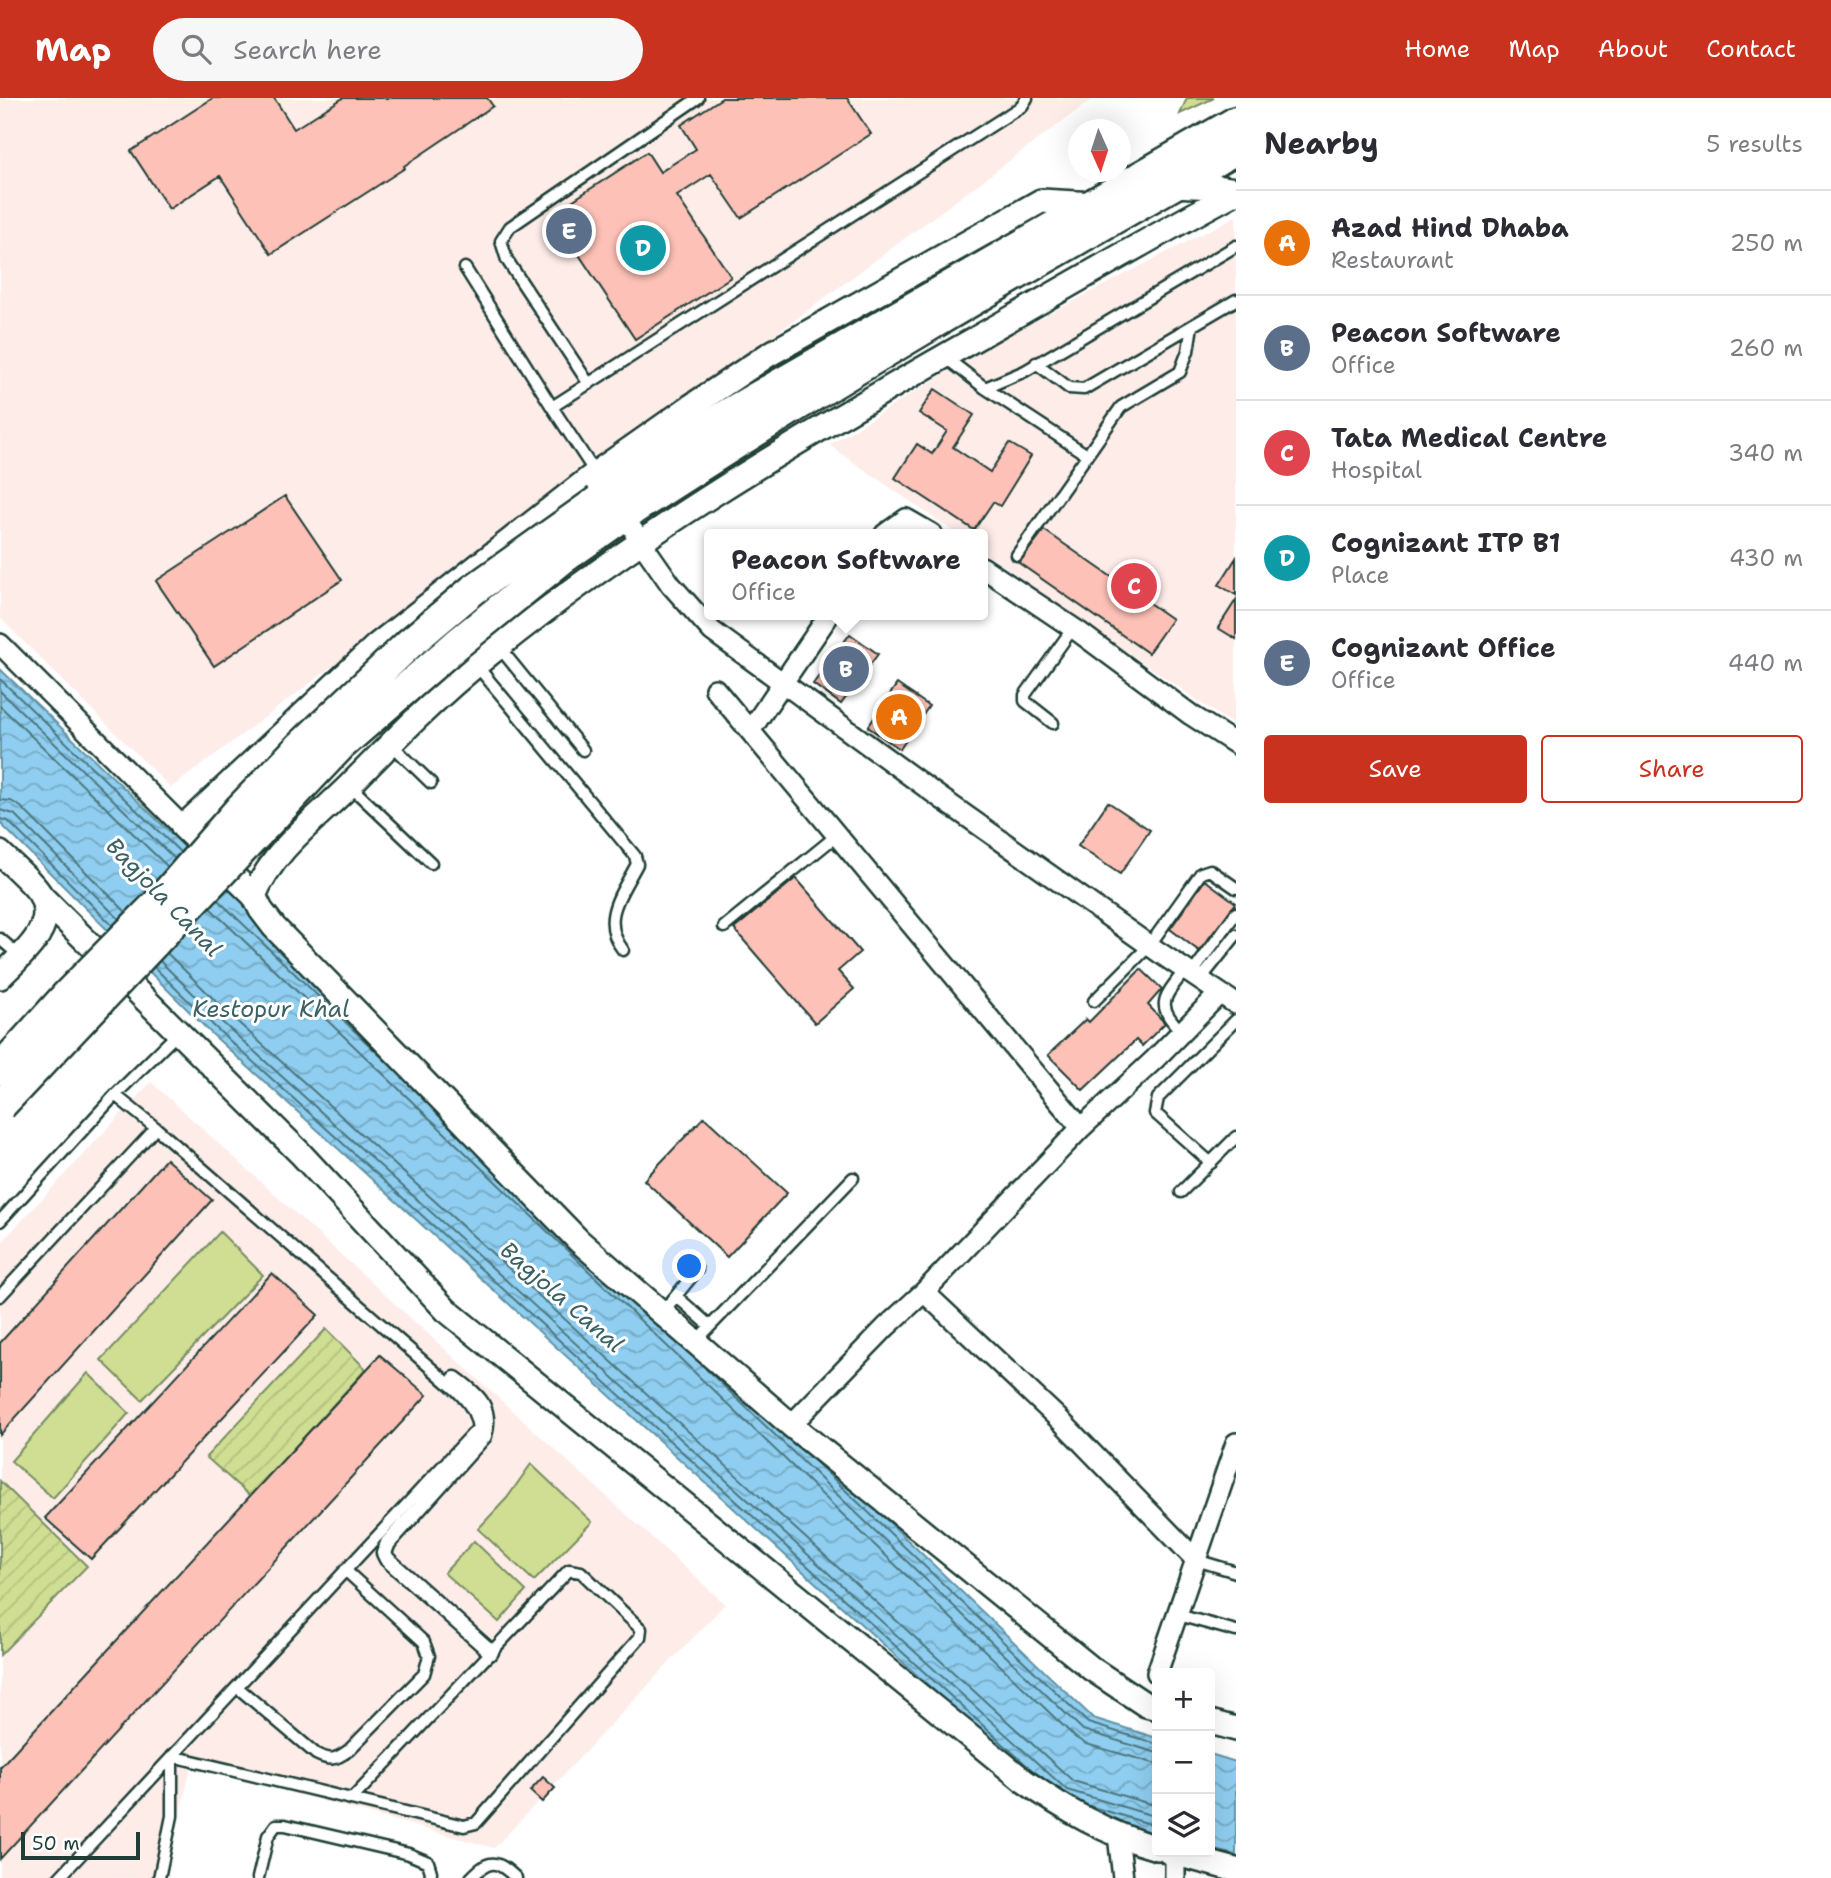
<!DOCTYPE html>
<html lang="en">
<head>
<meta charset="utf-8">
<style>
  :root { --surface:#fff; --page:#f7f7f7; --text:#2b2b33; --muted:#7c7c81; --line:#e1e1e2; --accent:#c8321e }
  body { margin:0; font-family:"Shantell Sans",sans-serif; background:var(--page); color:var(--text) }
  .controls { position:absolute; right:21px; bottom:21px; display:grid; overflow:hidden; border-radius:7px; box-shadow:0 7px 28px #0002 }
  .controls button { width:63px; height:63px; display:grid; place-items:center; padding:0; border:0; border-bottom:2px solid var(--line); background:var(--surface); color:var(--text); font:35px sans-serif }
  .compass { position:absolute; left:1068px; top:21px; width:63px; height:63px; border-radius:50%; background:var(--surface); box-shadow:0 7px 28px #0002; rotate:177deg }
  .scale { position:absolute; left:21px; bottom:18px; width:119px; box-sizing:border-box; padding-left:7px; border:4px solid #1f3d34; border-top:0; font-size:19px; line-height:24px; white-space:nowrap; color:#1f3d34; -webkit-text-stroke:5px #fff; paint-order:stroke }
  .you { position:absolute; left:690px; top:1169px; width:24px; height:24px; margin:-18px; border:5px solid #fff; border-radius:50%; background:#1a73e8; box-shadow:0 0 0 10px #1a73e833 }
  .badge { display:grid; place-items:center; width:46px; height:46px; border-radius:50%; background:var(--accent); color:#fff; font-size:23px; font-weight:700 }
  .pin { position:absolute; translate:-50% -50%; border:4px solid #fff; box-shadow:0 2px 7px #0006 }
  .popup { position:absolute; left:704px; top:431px; width:284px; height:91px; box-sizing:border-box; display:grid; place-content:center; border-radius:7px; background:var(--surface); filter:drop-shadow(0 2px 5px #0005); font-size:23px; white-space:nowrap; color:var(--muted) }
  .popup b { font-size:26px; color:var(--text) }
  .popup::after { content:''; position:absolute; left:50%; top:100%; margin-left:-14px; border:14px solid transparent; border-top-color:var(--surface) }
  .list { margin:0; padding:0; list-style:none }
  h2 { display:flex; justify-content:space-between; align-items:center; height:91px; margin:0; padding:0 28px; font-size:30px }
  h2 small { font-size:23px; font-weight:400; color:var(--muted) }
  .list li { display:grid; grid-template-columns:46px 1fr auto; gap:21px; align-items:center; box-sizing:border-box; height:105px; padding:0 28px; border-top:2px solid var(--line) }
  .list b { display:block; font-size:26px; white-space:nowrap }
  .list p { margin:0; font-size:23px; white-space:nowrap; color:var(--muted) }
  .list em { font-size:23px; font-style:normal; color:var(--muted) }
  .actions { display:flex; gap:14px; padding:21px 28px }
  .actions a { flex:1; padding:16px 0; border:2px solid var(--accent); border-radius:7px; text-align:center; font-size:24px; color:var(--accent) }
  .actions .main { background:var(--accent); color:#fff }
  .icon { flex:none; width:38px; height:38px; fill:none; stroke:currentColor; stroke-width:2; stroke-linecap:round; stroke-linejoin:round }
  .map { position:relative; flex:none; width:1236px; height:1780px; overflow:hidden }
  header { display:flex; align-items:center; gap:42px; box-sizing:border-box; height:98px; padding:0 35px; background:var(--accent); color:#fff }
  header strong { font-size:33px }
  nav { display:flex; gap:38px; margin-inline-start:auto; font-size:24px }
  .search { width:490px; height:63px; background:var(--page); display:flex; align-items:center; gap:18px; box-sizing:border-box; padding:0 24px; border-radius:38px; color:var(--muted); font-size:26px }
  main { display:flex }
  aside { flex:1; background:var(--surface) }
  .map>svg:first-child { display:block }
  .built { fill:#feece9 }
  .grass { fill:#cfde92; stroke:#778e63; stroke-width:2 }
  .garden { fill:url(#garden-furrows); stroke:#778e63; stroke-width:2 }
  .water { fill:url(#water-waves); stroke:#6294a5; stroke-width:2 }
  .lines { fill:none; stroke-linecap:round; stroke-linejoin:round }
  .shore { stroke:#4c777f; stroke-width:2 }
  .building { fill:#fdc1b7; stroke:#1f3d34; stroke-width:2 }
  .service-casing { stroke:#1f3d34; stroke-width:15 }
  .pedestrian-casing { stroke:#1f3d34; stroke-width:19 }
  .minor-casing { stroke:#1f3d34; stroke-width:24 }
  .tertiary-casing { stroke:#1f3d34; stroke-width:28 }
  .primary-casing { stroke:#1f3d34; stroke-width:35 }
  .service { stroke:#fff; stroke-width:10 }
  .pedestrian { stroke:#fff; stroke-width:14 }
  .minor { stroke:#fff; stroke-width:19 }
  .tertiary { stroke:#fff; stroke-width:23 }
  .primary { stroke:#fff; stroke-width:30 }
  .primary-bridge-casing { stroke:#1f3d34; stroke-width:35; stroke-linecap:butt }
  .primary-bridge { stroke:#fff; stroke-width:30 }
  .labels { text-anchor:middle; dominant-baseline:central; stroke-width:6; stroke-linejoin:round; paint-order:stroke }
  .water-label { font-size:23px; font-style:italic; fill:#3b6163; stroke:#fff }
</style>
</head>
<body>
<header>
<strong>Map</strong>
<div class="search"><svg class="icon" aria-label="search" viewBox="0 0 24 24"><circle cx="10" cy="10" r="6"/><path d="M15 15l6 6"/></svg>Search here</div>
<nav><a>Home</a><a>Map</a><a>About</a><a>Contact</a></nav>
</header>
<main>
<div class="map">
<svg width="1236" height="1780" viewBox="0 0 1236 1780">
  <defs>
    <pattern id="garden-furrows" width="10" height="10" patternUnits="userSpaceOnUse" patternTransform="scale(1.75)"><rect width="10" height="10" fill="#cfde92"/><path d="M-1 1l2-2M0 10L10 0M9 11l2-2" fill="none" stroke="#b1bf7e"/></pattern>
    <pattern id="water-waves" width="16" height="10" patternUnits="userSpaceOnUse" patternTransform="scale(1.75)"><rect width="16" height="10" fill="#8fcef0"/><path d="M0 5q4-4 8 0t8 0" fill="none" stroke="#74a8c3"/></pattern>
  </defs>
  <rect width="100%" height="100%" fill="#fff"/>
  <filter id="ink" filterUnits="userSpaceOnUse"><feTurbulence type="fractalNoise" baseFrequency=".0143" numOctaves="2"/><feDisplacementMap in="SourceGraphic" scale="14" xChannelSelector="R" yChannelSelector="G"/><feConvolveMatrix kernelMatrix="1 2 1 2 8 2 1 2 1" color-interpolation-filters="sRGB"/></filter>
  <g filter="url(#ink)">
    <path class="built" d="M0,0H1094L602,365L171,690L0,520Z
      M1236,118V629L983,454L982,436H957L829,347L990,247Z
      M151,984L725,1506L494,1750L192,1667L163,1780H0V1146Z"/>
    <path class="grass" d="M1187,0H1214L1180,16Z
      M220,1134L263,1177L142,1302L101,1262Z
      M88,1275L129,1315L53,1400L11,1363Z
      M531,1366L592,1424L534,1483L478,1431L507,1400Z
      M474,1443L526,1493L499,1524L444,1475Z"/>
    <path class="garden" d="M326,1231L366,1271L250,1398L206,1359Z
      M0,1383L87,1468L0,1557Z"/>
    <path class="water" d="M0,571L1093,1620L1157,1640V1736L1060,1707L212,936L0,725Z
      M1210,1656L1236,1664V1757L1210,1751Z"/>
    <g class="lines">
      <path class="shore" d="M0,581L180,754
        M0,593L175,761
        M0,608L168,769
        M0,702L11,703L21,709L126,814
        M0,712L14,716L119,821
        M0,721L8,723L112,827
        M218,802L392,969
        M210,810L1076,1640L1086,1646L1157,1666
        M167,855L230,917L1073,1683L1157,1708
        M160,863L223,925L1067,1692L1157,1719
        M154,869L217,931L1033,1673
        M706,1271L1083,1632L1157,1655
        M817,1365L1088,1625L1157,1646
        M1089,1708L1157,1728"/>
    </g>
    <path class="building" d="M213,0H274L294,31L343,0H487L493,8L404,68L405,70L271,156L220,78L169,111L131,53Z
      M722,0H847L871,36L741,120L711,76L677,98L731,179L635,241L552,116L647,54L660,74L696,51L681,27Z
      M935,291L974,317L953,349L990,374L1009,345L1031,358L1000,408L993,404L974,432L895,380L917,346L932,356L947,333L919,315Z
      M285,398L342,482L214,568L156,483Z
      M1044,432L1172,521L1148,555L1019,465Z
      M1236,460V497L1219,487Z
      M1236,502V541L1218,530Z
      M850,536L878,556L841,606L813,586Z
      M897,586L929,608L900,651L868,629Z
      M1108,704L1150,732L1120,776L1078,748Z
      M796,780L860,854L838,873L854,891L815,925L734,831Z
      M1205,782L1236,805L1199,853L1170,831Z
      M1141,871L1162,891L1148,907L1165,925L1142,948L1136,942L1083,992L1048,957L1086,921L1089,924Z
      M704,1019L787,1095L727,1159L644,1082Z
      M166,1061L212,1102L0,1337V1245Z
      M272,1175L318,1217L91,1461L45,1420Z
      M380,1257L427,1297L0,1761V1669Z
      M543,1679L555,1690L542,1704L530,1693Z"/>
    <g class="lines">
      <g class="service-casing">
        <path id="service" d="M465,170L552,309L596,376
          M946,260L985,290L1087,357
          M1036,265L1069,290L1084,291L1236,202
          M589,286L507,162L501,143L510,129L698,0
          M985,290L1025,273L1236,148
          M552,309L1022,8L1027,0
          M1017,457L1121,309L1180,274L1188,253L1192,228
          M499,549L583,652
          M477,568L635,758L637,766C622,795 599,821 623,852
          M1053,625L1025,603V597L1073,530
          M391,646L431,685
          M350,688L431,765
          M724,829L836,738
          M0,841L20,858
          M1191,877L1236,815
          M1200,882L1236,837
          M1094,903L1149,848L1201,775L1210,772L1236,790
          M1182,934C1154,906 1164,900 1185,872
          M1211,1065L1155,1015L1158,1000L1236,922
          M1181,1094L1236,1039
          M0,1123L115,997L177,936
          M0,1198L156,1030L115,997
          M676,1198L710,1228
          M662,1215L697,1172
          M695,1244L853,1080
          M1196,1462L1236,1474
          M1178,1517L1236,1533
          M237,1589L316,1656C330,1663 336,1662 349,1652L424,1576L429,1558L424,1544L345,1472
          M59,1780L478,1330C475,1312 468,1304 456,1292L156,1030
          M159,1780L172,1718V1658L464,1728L476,1725L640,1539L641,1531L581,1474L569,1472L352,1701
          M258,1780L268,1738L276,1727H285L409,1756L428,1764L431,1774L430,1780
          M471,1780C490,1760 497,1762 516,1780"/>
      </g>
      <g class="pedestrian-casing">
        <path id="pedestrian" d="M455,1281C477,1297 492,1309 484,1338L388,1445L384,1455L387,1461L491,1554"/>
      </g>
      <g class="minor-casing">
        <path id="minor" d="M623,418L671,487L712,533L938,698L1160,855L1236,906
          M885,436L906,421L932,436
          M982,469L1079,534L1191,617L1236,646
          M0,546L183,729
          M715,591L1081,1030
          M750,633L829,517
          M924,1194L1061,1323L1196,1462
          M791,1327L886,1229L924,1194L1081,1030L1155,961L1219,896
          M1157,1575L1236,1345
          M1118,1737L1123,1780
          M1175,1755V1780"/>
      </g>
      <g class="tertiary-casing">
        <path id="tertiary" d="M1172,87L1215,89L1236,92
          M0,755C10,765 36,787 41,798C58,830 19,859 0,879
          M41,798L300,1055L446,1212L1023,1682C1065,1712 1107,1736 1157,1750
          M254,798L183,729L377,547L596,375L690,309L768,257L1041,103L1094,106
          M1157,1610L1146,1607L1092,1571L791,1327L579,1143L274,829L261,812L254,798C272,753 316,721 349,688C393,643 438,597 487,558C633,439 796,343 959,250C1051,198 1142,144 1236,94
          M1210,1624L1236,1631
          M1169,1754L1236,1772"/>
      </g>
      <g class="primary-casing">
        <path id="primary" d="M598,403L714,324L1236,24
          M623,418C822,287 1029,168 1236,51"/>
      </g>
      <use href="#service" class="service"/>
      <use href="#pedestrian" class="pedestrian"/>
      <use href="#minor" class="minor"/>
      <use href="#tertiary" class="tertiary"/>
      <use href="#primary" class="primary"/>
      <g class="primary-bridge-casing">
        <path id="primary-bridge" d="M0,971L68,896L159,804L239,712L300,649L410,545L473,492L598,403
          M0,1008L341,647L457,546L562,461L616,423"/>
      </g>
      <use href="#primary-bridge" class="primary-bridge"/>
    </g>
  </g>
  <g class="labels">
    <g class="water-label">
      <text transform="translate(164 799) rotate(46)">Bagjola Canal</text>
      <text x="271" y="911">Kestopur Khal</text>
      <text transform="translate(562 1199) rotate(41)">Bagjola Canal</text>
    </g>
  </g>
</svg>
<div class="controls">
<button>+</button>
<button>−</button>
<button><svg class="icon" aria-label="layers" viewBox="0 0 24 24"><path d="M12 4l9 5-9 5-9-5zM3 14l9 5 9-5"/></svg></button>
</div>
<svg class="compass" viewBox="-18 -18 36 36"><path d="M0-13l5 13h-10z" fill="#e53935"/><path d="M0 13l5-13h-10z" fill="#7c7c81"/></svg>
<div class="scale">50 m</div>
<div class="you"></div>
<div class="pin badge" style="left:899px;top:619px;background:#e8710a">A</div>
<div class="pin badge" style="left:846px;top:571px;background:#5c6f8a">B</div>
<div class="popup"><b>Peacon Software</b>Office</div>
<div class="pin badge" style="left:1134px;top:488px;background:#e0444e">C</div>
<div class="pin badge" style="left:643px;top:150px;background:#0f9aa8">D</div>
<div class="pin badge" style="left:569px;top:133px;background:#5c6f8a">E</div>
</div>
<aside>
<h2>Nearby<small>5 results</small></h2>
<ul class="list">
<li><span class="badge" style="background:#e8710a">A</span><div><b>Azad Hind Dhaba</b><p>Restaurant</p></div><em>250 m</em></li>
<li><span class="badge" style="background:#5c6f8a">B</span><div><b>Peacon Software</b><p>Office</p></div><em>260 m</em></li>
<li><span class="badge" style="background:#e0444e">C</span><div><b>Tata Medical Centre</b><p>Hospital</p></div><em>340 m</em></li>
<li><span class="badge" style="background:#0f9aa8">D</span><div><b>Cognizant ITP B1</b><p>Place</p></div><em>430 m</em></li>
<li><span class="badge" style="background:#5c6f8a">E</span><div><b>Cognizant Office</b><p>Office</p></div><em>440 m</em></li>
</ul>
<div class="actions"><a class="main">Save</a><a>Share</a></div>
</aside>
</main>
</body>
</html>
